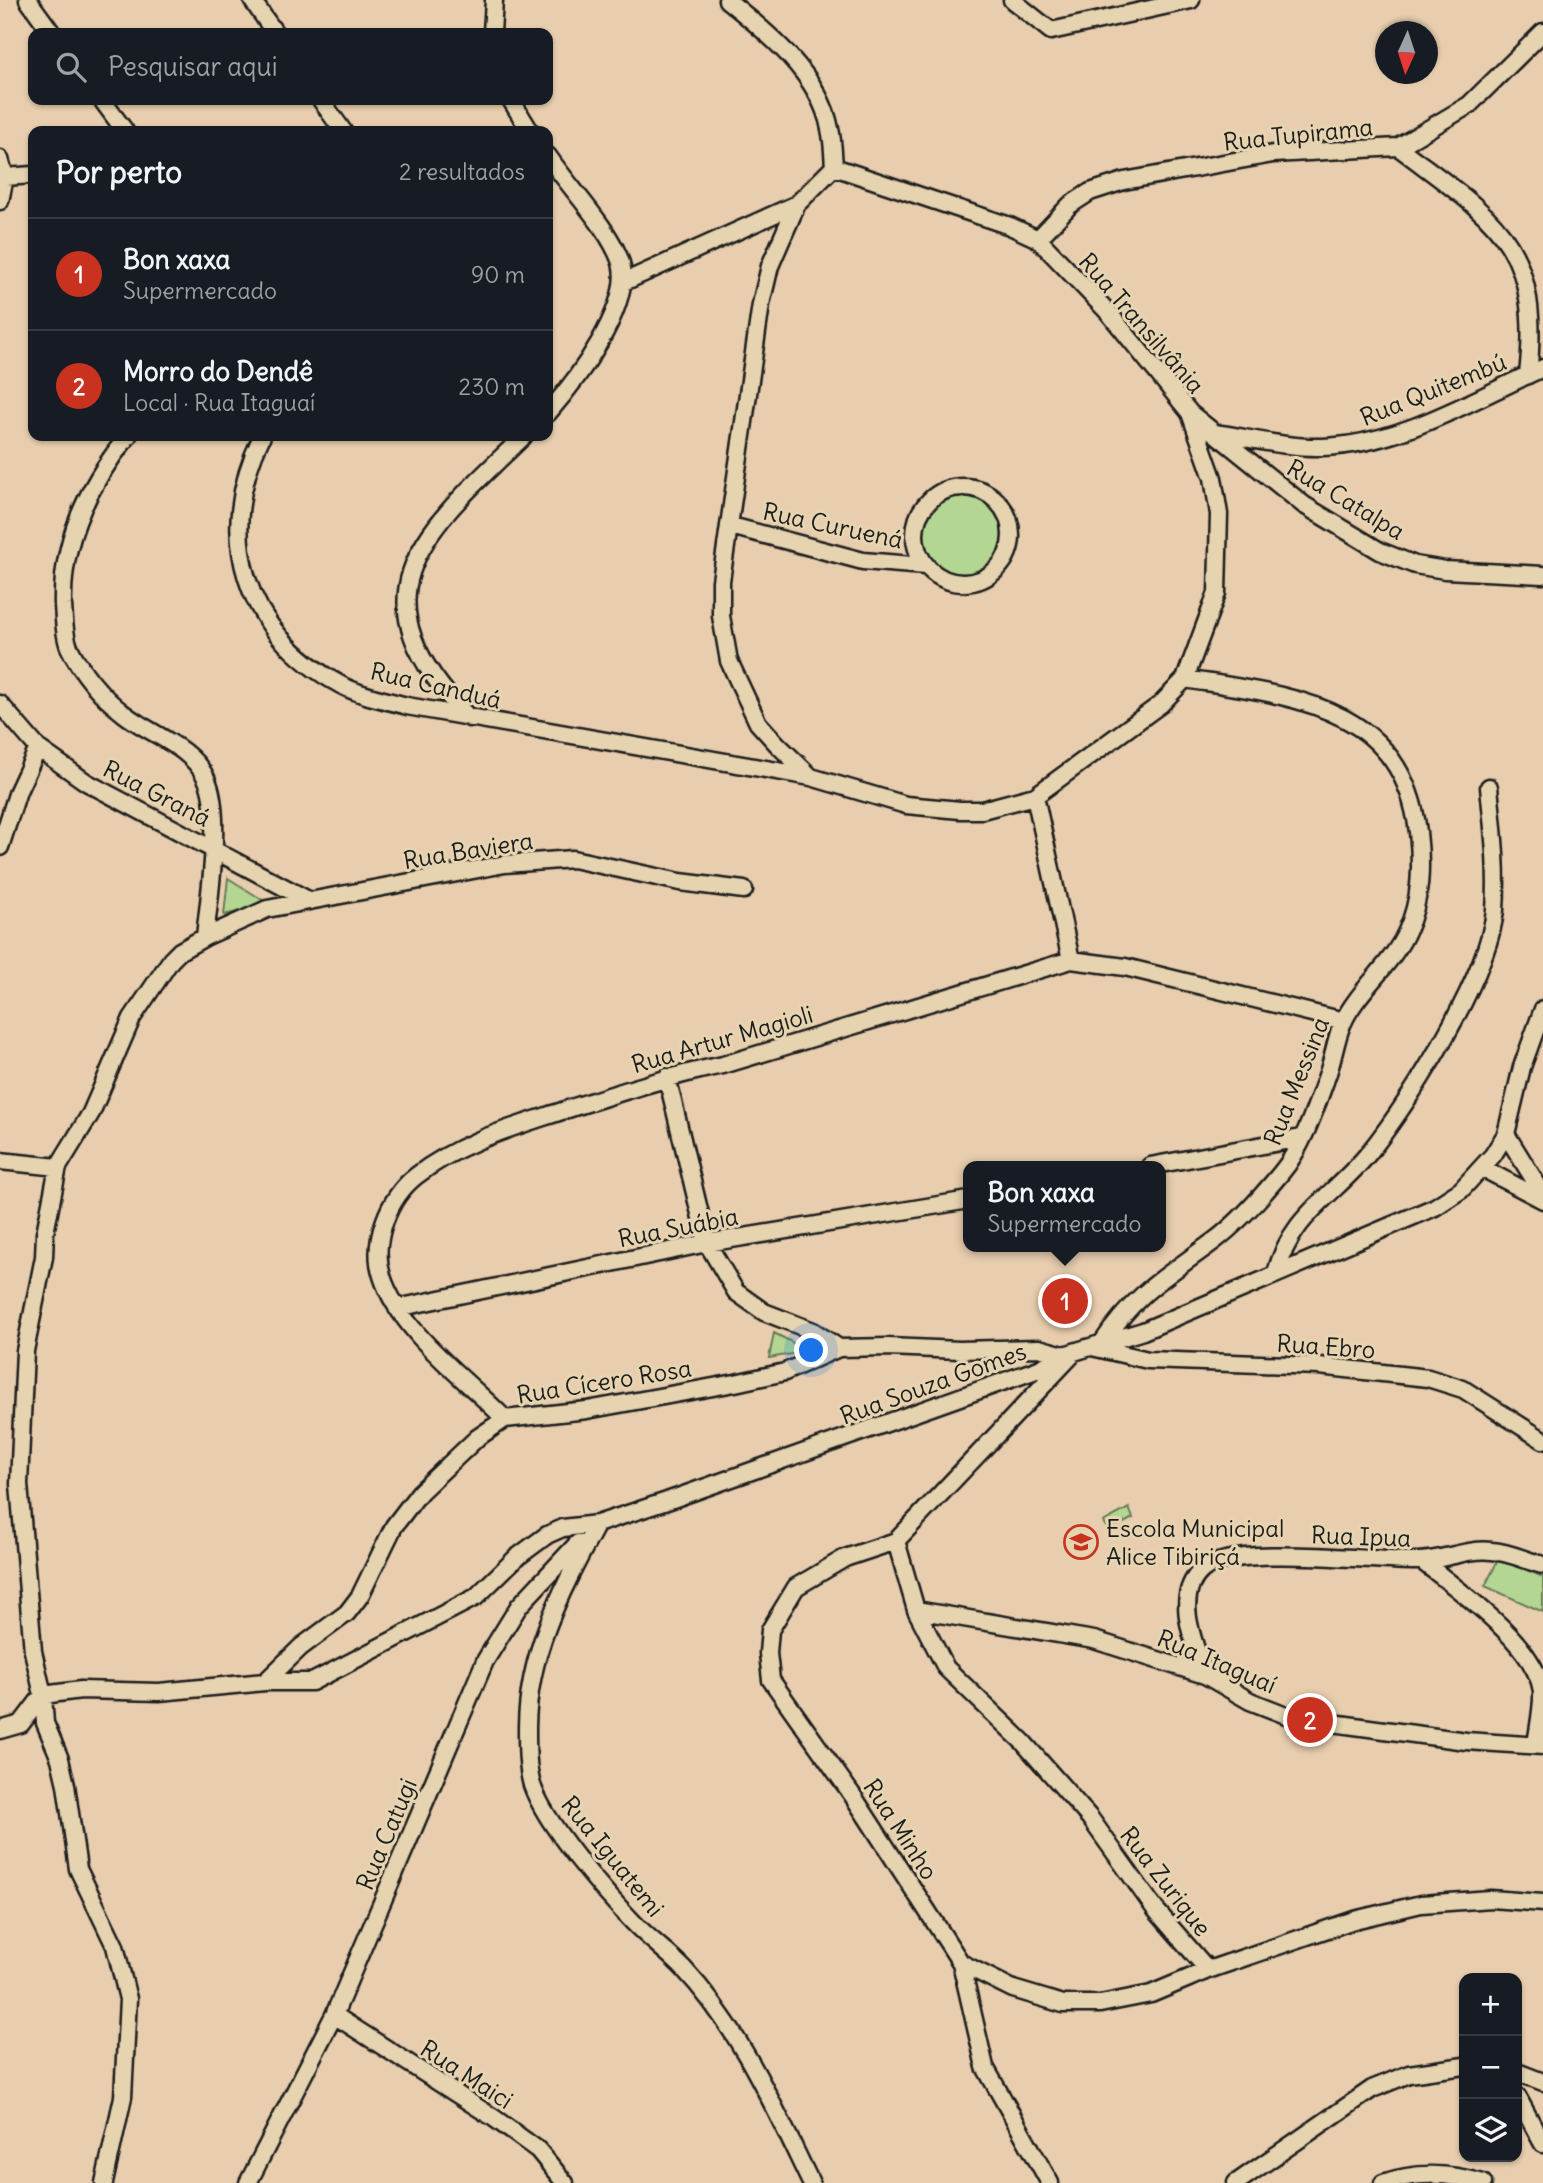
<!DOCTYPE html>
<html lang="pt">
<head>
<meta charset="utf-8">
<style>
  :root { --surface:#171b24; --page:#242831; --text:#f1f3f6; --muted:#9ea1a6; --line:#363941; --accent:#c8321e }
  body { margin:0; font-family:Delius,sans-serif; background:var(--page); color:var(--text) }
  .controls { position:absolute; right:21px; bottom:21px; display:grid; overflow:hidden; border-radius:14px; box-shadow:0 2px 5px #0004 }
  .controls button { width:63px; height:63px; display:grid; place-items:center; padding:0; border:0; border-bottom:2px solid var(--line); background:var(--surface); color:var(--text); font:35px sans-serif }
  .compass { position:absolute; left:1375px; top:21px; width:63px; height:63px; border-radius:50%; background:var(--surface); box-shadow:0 2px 5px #0004; rotate:183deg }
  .you { position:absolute; left:812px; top:1351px; width:24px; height:24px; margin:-18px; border:5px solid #fff; border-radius:50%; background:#1a73e8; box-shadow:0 0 0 10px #1a73e833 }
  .badge { display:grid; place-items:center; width:46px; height:46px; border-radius:50%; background:var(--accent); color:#fff; font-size:23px; font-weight:700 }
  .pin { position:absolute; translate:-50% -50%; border:4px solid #fff; box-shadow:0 2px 7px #0006 }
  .popup { position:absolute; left:963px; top:1161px; width:203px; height:91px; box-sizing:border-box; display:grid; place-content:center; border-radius:14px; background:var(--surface); filter:drop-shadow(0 2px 5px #0005); font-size:23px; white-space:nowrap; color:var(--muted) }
  .popup b { font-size:26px; color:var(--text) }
  .popup::after { content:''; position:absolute; left:50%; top:100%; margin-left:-14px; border:14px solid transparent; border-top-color:var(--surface) }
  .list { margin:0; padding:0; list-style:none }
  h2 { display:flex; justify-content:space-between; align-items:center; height:91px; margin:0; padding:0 28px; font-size:30px }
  h2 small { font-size:23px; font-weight:400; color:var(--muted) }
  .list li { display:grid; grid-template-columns:46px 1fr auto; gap:21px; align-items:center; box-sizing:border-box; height:112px; padding:0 28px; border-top:2px solid var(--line) }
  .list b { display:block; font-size:26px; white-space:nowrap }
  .list p { margin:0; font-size:23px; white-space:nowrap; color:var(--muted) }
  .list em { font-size:23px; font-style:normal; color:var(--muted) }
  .icon { flex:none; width:38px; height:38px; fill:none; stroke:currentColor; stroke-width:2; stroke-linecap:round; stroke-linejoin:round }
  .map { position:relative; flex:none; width:1543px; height:2183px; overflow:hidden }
  .search { position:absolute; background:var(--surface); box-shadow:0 2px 5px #0004; left:28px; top:28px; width:525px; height:77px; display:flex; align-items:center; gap:18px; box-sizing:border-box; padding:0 24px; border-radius:14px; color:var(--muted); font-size:26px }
  .panel { position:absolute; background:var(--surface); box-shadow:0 2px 5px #0004; left:28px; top:126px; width:525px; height:315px; border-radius:14px }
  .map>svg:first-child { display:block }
  .green { fill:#b3d792; stroke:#687a57; stroke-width:2 }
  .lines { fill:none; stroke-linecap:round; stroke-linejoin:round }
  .street-casing { stroke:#1c1c1c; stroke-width:21 }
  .street { stroke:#e6d3b0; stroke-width:16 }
  .labels { text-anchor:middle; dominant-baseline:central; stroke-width:6; stroke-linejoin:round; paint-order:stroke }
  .street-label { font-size:24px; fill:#1c1c1c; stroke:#e6d3b0 }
  .poi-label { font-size:24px; fill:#1c1c1c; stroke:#e6d3b0; text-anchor:start }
</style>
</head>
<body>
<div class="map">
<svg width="1543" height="2183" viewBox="0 0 1543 2183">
  <rect width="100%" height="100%" fill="#e8ceae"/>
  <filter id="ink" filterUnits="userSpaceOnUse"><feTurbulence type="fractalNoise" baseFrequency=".0143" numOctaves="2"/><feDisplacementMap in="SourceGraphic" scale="14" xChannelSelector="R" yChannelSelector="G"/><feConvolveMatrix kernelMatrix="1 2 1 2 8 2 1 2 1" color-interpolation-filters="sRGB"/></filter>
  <g filter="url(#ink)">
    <path class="green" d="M921 535a43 43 0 1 1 86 0a43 43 0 1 1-86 0Z
      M228,878L269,904L224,915Z
      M774,1333L809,1351L769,1358Z
      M1129,1508L1133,1518L1109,1531L1103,1522Z
      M1499,1558L1543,1577V1612L1485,1586Z"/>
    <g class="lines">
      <g class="street-casing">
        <path id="street" d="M28,0L52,33
          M252,0L275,33
          M727,0C767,32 820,75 830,129C833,141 833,154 834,167
          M1012,0L1051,31L1191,0
          M492,33L494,0
          M102,100L125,131
          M321,100L343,131
          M511,100L530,131
          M1398,147C1490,217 1543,240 1528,375
          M548,156C568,186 611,230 621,263C633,306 575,382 548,413
          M0,159L5,177L0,201
          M834,167L1010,226L1038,239L1108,312L1190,413L1213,478L1219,514L1217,593L1185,679L1161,704L1035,796L982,810H960L906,805L811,777L777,744L758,723L729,661L721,616V581L761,304L770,266L797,204Z
          M5,177L33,175
          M1038,239L1070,205L1090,192L1124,181L1273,154L1398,147L1469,105L1543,32
          M624,282L797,204
          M1191,414L1304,505L1380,551L1415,565L1445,570L1543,575
          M1215,433C1249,438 1287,448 1322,447C1400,445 1473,399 1543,368
          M128,436C88,485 61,541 63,605C64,618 64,635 69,647C81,672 102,697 123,713C149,734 191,746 206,778C223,812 209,898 205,937
          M262,436C214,534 243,633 341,685C361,696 386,700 407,706L811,777
          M915 535a48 48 0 1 1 96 0a48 48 0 1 1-96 0Z
          M731,526L863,561L925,566
          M0,704L38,748L86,782L310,901
          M469,718C347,594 424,531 524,436
          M1035,796L1071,960
          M0,847L18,791L38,748
          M744,890L680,882L573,859L505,864L267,909L205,937L180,951L171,960L132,1018L91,1113L58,1167L45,1233L44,1257L25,1351L19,1484L33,1651L43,1695L81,1690L159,1692L265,1682H312L476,1597L516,1558L547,1535L563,1528L597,1524L667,1501L1039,1369L1064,1355L1143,1331L1435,1207L1461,1190L1493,1155L1506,1134L1522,1067L1543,1009
          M667,1077L707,1243L736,1292L764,1312L813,1331L839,1348
          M1506,1134L1543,1194
          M0,1161L58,1167
          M1150,1166L1301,1138
          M1482,1168L1543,1200
          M1276,1274C1290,1215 1333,1197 1368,1154C1410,1101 1489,976 1495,910C1498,868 1493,828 1489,787
          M397,1308L707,1243L969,1200
          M1102,1343C1137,1291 1166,1277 1214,1241C1238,1223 1262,1196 1281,1173C1303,1147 1317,1104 1328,1073C1334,1056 1336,1037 1343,1022C1359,989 1392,965 1407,931C1421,899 1422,867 1418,832C1402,704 1290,696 1185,679
          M1092,1347L1148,1360L1319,1366L1428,1378L1463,1389L1543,1440
          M1071,1356L896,1541L845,1558L796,1587L770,1630L768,1653L771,1680L853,1796L961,1963L1013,1989L1063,2004H1100L1151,1994L1208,1970L1354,1920L1421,1904L1491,1899L1543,1903
          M505,1419C466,1379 399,1331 382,1276C371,1243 388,1198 416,1176C459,1142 514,1127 565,1110C618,1093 669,1076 723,1065L1071,960L1125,967L1344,1021
          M597,1524C562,1590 528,1651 527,1727C527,1746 527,1768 532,1785C545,1824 604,1892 633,1922C649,1939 668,1952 684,1969C741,2030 775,2109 811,2183
          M896,1541L916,1610L946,1668L1023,1742L1090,1818L1155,1909L1208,1970
          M1422,1561C1459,1591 1535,1643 1542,1691C1543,1707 1538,1729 1536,1745
          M916,1610L1094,1640L1205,1675L1250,1701L1286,1715L1310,1720L1466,1741L1543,1746
          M1205,1675C1195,1645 1172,1596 1202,1570C1233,1543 1374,1562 1418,1561C1443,1561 1466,1548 1492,1551C1509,1552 1527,1561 1543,1565
          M265,1682L301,1647L347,1613L360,1596L394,1526L420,1492L477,1438L505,1419L587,1410L735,1383L785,1372L839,1348L888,1347L960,1350L1039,1348L1064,1355
          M43,1695L45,1723L60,1759L66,1785L78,1869L115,1946L128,1999L123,2097L104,2183
          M0,1730L21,1724L43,1695
          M961,1963L985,2067L1050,2183
          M334,2015L494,2118L538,2150L565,2183
          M1517,2072L1543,2082
          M1517,2096L1543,2144
          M248,2183L334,2015L485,1661L519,1606L578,1543
          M1236,2183L1372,2089L1409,2074L1464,2066
          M1383,2183C1417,2171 1449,2173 1483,2183"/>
      </g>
      <use href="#street" class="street"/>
    </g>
  </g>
  <defs>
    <g id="school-ring" transform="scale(1.75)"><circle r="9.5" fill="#e6d3b0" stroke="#c8321e" stroke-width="1.5"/><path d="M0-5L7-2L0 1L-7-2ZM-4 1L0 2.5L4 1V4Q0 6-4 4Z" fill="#c8321e"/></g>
  </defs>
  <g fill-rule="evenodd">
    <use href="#school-ring" x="1081" y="1542"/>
  </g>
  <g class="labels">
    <g class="street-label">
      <text transform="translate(1298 134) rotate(-6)">Rua Tupirama</text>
      <text transform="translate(1142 323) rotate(49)">Rua Transilvânia</text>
      <text transform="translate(1433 389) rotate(-22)">Rua Quitembú</text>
      <text transform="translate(1346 499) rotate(31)">Rua Catalpa</text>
      <text transform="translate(833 525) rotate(12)">Rua Curuená</text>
      <text transform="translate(436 685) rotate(13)">Rua Canduá</text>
      <text transform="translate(157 793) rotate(27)">Rua Graná</text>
      <text transform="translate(468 850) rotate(-9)">Rua Baviera</text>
      <text transform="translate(722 1039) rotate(-16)">Rua Artur Magioli</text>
      <text transform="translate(1296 1081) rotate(-68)">Rua Messina</text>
      <text transform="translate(678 1227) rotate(-11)">Rua Suábia</text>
      <text transform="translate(1326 1346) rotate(4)">Rua Ebro</text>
      <text transform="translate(604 1381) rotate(-9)">Rua Cícero Rosa</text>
      <text transform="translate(933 1383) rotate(-20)">Rua Souza Gomes</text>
      <text transform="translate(1361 1536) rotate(2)">Rua Ipua</text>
      <text transform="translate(1217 1661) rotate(23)">Rua Itaguaí</text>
      <text transform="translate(901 1829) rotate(57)">Rua Minho</text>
      <text transform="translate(386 1834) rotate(-67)">Rua Catugi</text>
      <text transform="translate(613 1856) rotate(51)">Rua Iguatemi</text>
      <text transform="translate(1166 1881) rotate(52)">Rua Zurique</text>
      <text transform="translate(467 2074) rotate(33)">Rua Maici</text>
    </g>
    <g class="poi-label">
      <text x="1106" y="1528">Escola Municipal<tspan x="1106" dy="28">Alice Tibiriçá</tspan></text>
    </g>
  </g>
</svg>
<div class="controls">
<button>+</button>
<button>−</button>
<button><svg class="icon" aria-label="layers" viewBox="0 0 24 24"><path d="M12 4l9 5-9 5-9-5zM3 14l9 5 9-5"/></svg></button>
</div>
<svg class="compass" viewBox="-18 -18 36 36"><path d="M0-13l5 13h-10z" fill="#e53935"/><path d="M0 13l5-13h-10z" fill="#9ea1a6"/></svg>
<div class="you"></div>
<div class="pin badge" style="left:1065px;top:1301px">1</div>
<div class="popup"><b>Bon xaxa</b>Supermercado</div>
<div class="pin badge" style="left:1310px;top:1720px">2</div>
<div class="search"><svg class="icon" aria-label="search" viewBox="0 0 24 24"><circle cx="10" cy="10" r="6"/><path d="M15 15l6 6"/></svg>Pesquisar aqui</div>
<section class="panel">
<h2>Por perto<small>2 resultados</small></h2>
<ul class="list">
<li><span class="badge">1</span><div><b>Bon xaxa</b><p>Supermercado</p></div><em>90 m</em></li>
<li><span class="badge">2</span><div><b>Morro do Dendê</b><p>Local · Rua Itaguaí</p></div><em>230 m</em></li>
</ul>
</section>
</div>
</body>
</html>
